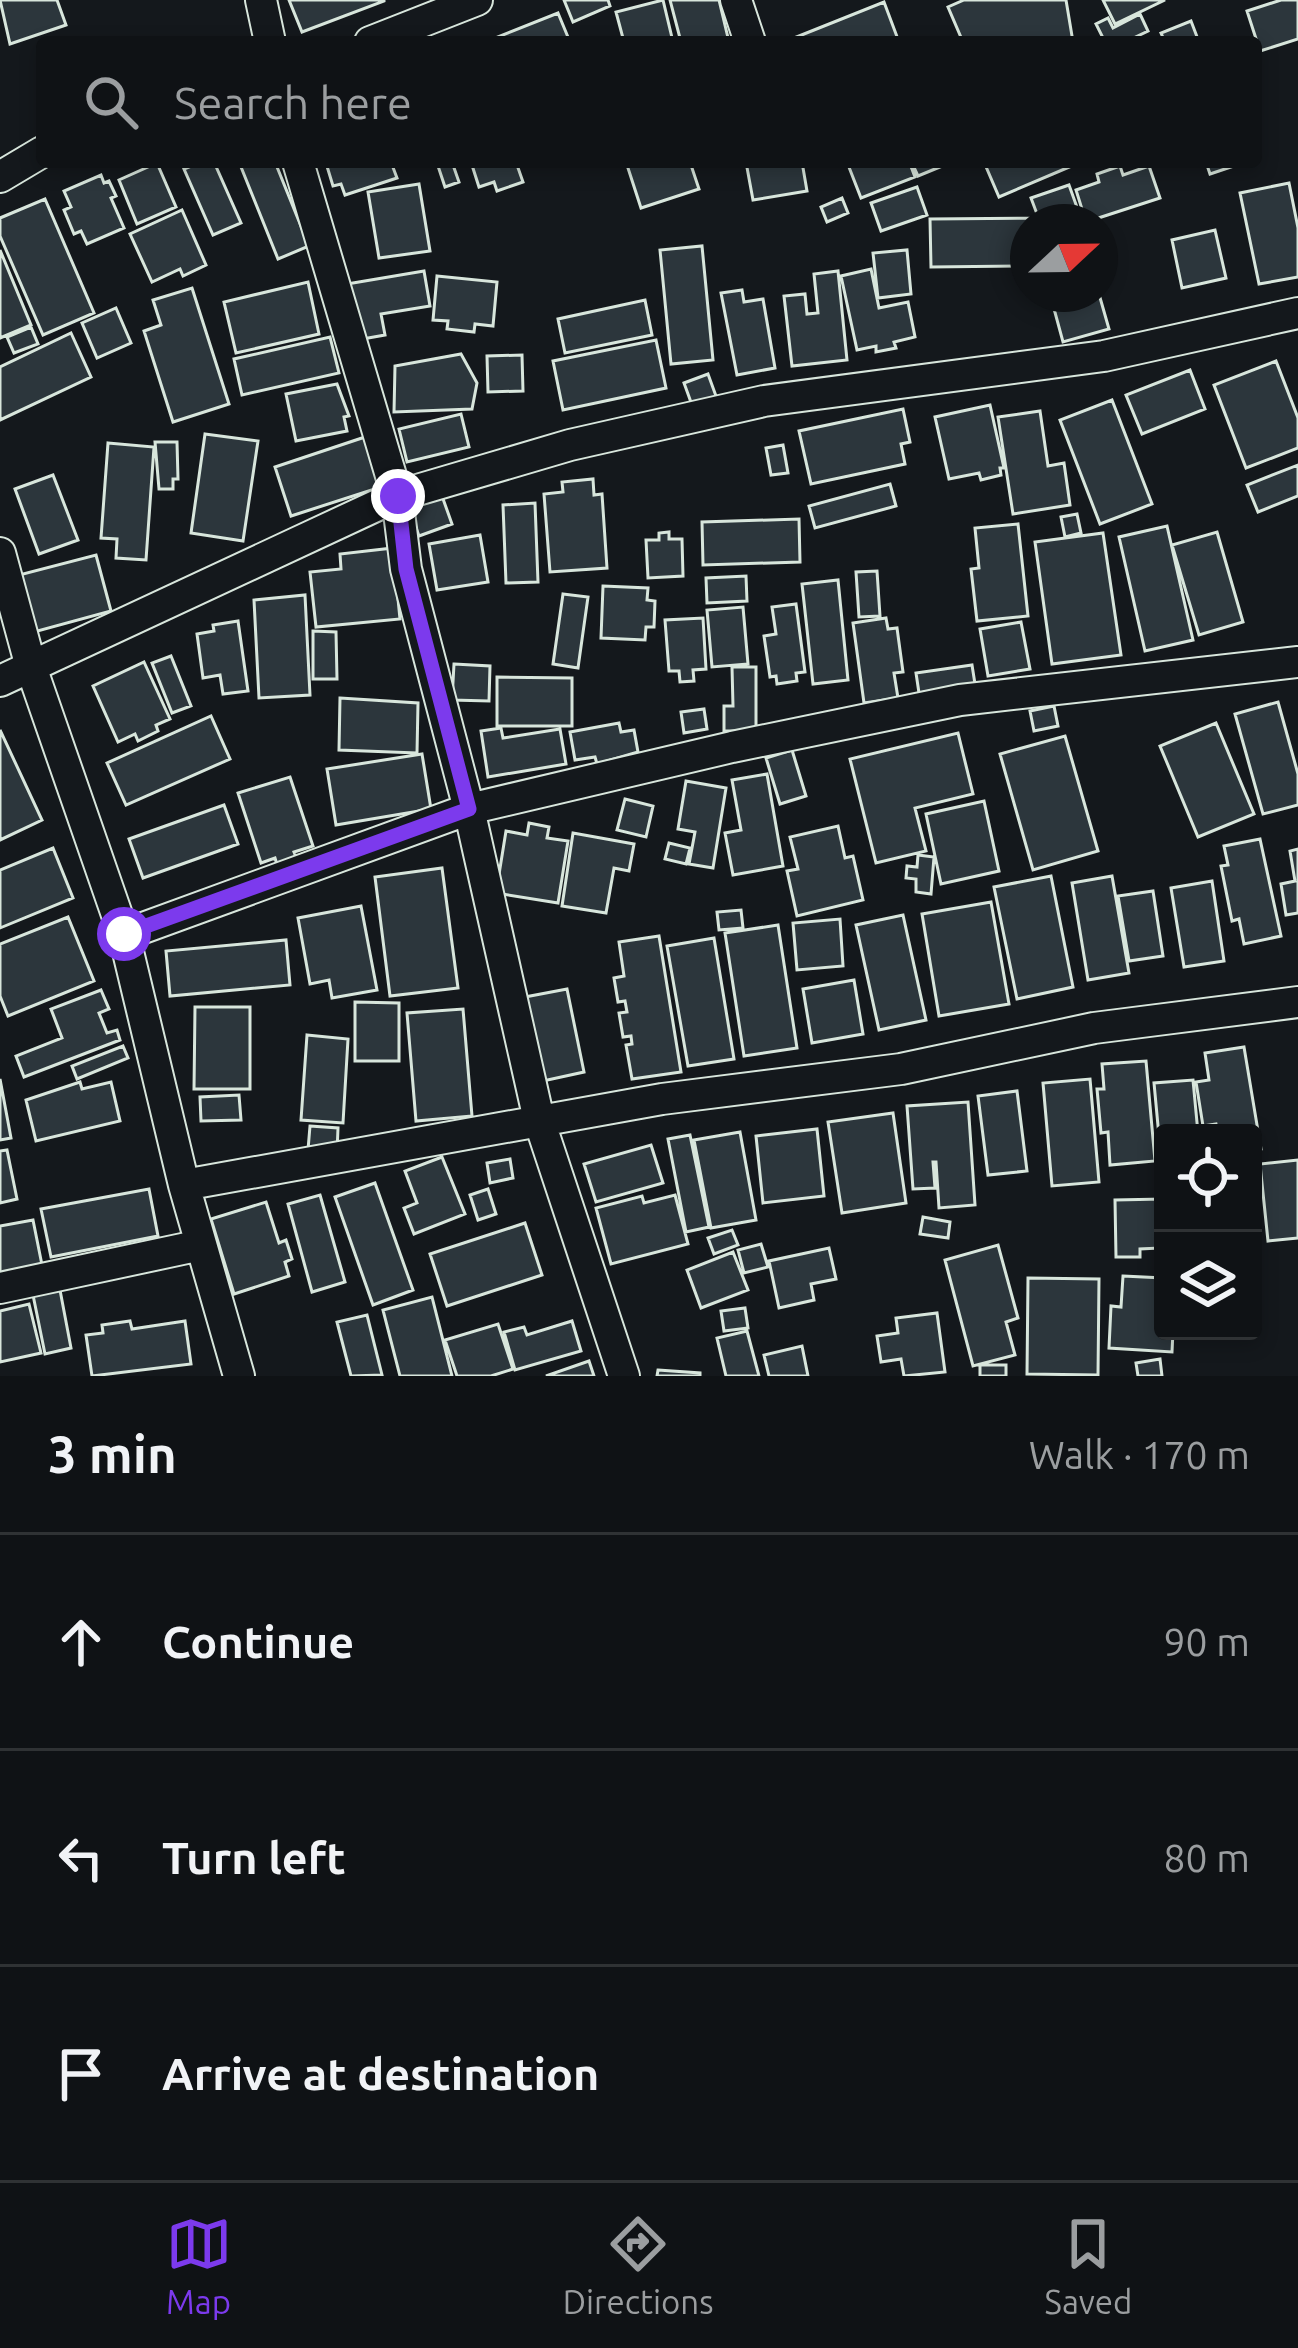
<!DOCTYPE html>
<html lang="en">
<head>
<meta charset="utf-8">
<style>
  :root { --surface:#0f1215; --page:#181b1e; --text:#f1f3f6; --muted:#9b9ea0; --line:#2f3234; --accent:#7c3aed }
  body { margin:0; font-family:Ubuntu,sans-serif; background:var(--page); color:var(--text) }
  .controls { position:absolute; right:36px; bottom:36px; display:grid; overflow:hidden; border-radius:12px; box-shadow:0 6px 18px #0003 }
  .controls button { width:108px; height:108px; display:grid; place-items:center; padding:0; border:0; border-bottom:3px solid var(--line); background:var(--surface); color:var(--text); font:60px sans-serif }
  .compass { position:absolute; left:1010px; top:204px; width:108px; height:108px; border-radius:50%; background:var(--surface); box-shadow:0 6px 18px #0003; rotate:68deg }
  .stop { position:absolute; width:36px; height:36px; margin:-27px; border:9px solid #7c3aed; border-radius:50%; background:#fff }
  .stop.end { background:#7c3aed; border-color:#fff; box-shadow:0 3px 12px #0008 }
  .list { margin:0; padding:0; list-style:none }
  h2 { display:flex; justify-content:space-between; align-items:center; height:156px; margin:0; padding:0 48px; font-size:51px }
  h2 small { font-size:39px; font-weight:400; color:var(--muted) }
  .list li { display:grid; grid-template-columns:78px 1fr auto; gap:36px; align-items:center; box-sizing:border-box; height:216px; padding:0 48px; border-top:3px solid var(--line) }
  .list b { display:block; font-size:45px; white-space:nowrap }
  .list em { font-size:39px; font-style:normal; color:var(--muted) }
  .icon { flex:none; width:66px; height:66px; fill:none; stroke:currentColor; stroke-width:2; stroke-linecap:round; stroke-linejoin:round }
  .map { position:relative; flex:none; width:1298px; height:1376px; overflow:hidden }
  .search { position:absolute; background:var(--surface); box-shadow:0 6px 18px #0003; left:36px; right:36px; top:36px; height:132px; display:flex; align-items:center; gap:30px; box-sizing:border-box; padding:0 42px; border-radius:12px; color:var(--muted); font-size:45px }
  .sheet { height:804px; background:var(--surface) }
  nav { display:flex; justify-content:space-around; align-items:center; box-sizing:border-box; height:168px; border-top:3px solid var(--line); background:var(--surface); font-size:33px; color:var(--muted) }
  nav a { display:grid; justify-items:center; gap:6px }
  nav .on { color:var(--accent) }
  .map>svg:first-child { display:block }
  .building { fill:#2c363c; stroke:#d8e6dc; stroke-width:3 }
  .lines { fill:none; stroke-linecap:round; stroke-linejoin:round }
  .minor-casing { stroke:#d8e6dc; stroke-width:34 }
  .minor { stroke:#14181c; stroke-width:30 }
  .route { stroke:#7c3aed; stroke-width:15 }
</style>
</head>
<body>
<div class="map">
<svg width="1298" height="1376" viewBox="0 0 1298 1376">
  <rect width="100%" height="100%" fill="#14181c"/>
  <path class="building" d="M0,0H57L66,25L10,44Z
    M289,0H384V1L302,32Z
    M564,0H608L610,6L573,22Z
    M663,0L673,42H624L616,12Z
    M670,0H719L729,42H681Z
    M964,0H1066L1073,42H963L948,7Z
    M1103,0H1165L1115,24Z
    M1281,0H1298V39L1260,51L1247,11Z
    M884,2L899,42H784Z
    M558,13L570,42H491L490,40Z
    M1140,14L1148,31L1125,42H1105L1096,24L1108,18L1113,28Z
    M1191,21L1199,42H1165L1161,33Z
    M201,162H214L241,223L213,235L184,169Z
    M239,162H275L309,246L278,259Z
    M391,162L397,178L345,195L341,184L333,186L326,163Z
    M452,162L459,182L445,187L438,166Z
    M471,162H516L523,182L497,191L494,182L479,187Z
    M636,162H690L699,189L641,208L627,165Z
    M746,162H802L807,191L753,200Z
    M847,162H952L918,176L912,163L910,164L915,177L861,198Z
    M984,162H1081L999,197Z
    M1206,162H1233L1234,166L1210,174Z
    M157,163L176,207L137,224L119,180Z
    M1120,166L1123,175L1149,166L1160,198L1086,222L1076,190L1099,182L1097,174Z
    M101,175L104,183L109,181L116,196L111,198L124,228L87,244L81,231L74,234L64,210L71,207L64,191Z
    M1289,183L1298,228V277L1259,284L1240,193Z
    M419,184L430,251L379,258L368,192Z
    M1069,185L1078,210L1040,222L1031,198Z
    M917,187L927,215L881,231L871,203Z
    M842,198L848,213L827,222L821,207Z
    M45,199L94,313L43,335L0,236V218Z
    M182,210L206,265L183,276L180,269L152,282L130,234Z
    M1035,218V222H1028V266L931,267L930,219Z
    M1215,230L1226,278L1182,288L1172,240Z
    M702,246L713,360L671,364L660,250Z
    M0,250L31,325L0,338Z
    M907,250L911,294L878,298L873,253Z
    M871,269L879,308L908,302L915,337L894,342L896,348L876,352V346L857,350L841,276Z
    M424,271L430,306L381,314L385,335L357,340L347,284Z
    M838,271L847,360L792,366L784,296L805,294L807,314L818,313L814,274Z
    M437,276L497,282L493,326L475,324L474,332L447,329L448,321L433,320Z
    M308,282L319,334L236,353L224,302Z
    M192,288L229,404L173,422L144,331L161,325L153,300Z
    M742,290L744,302L763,299L775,368L737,375L721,293Z
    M1050,294H1099L1109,329L1063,342Z
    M645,300L652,335L565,353L558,319Z
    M116,308L131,343L97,358L82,323Z
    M31,327L38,344L14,353L7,337Z
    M71,333L91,377L0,420V367Z
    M330,337L339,373L242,395L234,359Z
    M656,340L666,388L563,410L553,361Z
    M461,354L477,383L472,409L394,412L395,366Z
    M522,355L523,391L488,392L487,356Z
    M1276,361L1298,418V448L1246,468L1214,385Z
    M1190,370L1205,409L1142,434L1126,395Z
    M708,374L716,396L692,405L684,383Z
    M337,384L349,416L344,417L347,431L296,441L286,394Z
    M1112,400L1152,504L1100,524L1060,420Z
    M990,405L1004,468H1000L1001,475L981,480L979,473L949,479L935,417Z
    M903,409L910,442L901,444L905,464L811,484L799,431Z
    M1040,411L1048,466L1064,463L1070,505L1013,514L998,417Z
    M461,414L469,447L407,462L399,429Z
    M205,434L258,441L243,541L191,533Z
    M365,437L381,487L291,516L275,467Z
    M155,442H177L178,479H173V489H159Z
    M108,443L154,447L146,560L116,558L117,539L101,538Z
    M783,445L788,473L771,475L766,448Z
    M1298,465V496L1258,512L1247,485Z
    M53,475L78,540L39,554L15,489Z
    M593,479L594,495L602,494L607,568L550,572L544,494L563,492L562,482Z
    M890,484L896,506L815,528L809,506Z
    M442,496L452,524L419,536L409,508Z
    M535,503L538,582L506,583L503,505Z
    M1077,514L1081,533L1065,537L1061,517Z
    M799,519L800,562L703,565L702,522Z
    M1018,524L1028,616L977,621L971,569L979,568L975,528Z
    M1167,526L1193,640L1145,651L1119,537Z
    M669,532V539H682L683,576L648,578L646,540H659V533Z
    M1217,532L1243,622L1199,635L1172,545Z
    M1103,533L1121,655L1052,664L1035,542Z
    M480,535L488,582L437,590L429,544Z
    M393,548L400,619L316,627L310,572L341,569L340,554Z
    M96,555L111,611L34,632L19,575Z
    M877,571L880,616L859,617L856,572Z
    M746,576L747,601L707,603L706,578Z
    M838,580L848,680L813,684L802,584Z
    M603,586L648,588L647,600L655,601L654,627H646L645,640L601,638Z
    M563,594L588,597L578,668L553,664Z
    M305,595L310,695L259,698L254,600Z
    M796,604L805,672L796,673L797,681L777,684L776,676L770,677L764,636L776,634L772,607Z
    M743,607L748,664L712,667L707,610Z
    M703,618L706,669L693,670L694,681L680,682L679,671H669L665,620Z
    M886,618L888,629L897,628L903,672L894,673L898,698L864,703L853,623Z
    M238,621L248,691L223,694L220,675L203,678L197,634L214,631L213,625Z
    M1021,622L1030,669L988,676L980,629Z
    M313,631L336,632L337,679H313Z
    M171,656L191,706L172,713L152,663Z
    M144,662L170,719L156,725L158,731L138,741L135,734L118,742L93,686Z
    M454,664L490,666L489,701L452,700Z
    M972,665L975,684L919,693L916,673Z
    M732,667H756V731H724V706H733Z
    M497,677L572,678V726H497Z
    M340,698L418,703L417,753L339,750Z
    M1278,702L1298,774V805L1263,814L1235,714Z
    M1054,706L1058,726L1034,731L1030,711Z
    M704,709L707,729L684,733L681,712Z
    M211,716L230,759L126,805L107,763Z
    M619,723L621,732L634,730L638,752L597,764L595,757L575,760L570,732Z
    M1216,723L1254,814L1198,837L1160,746Z
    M501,728L503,738L560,729L566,764L488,777L481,731Z
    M0,730L42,820L0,840Z
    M958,733L973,794L915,808L926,851L876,863L850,759Z
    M1065,736L1098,851L1033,870L1000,754Z
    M792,750L806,796L780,804L766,758Z
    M422,754L431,809L336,825L327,769Z
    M767,774L783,866L733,875L725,833L741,830L732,780Z
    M290,777L313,846L294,852L298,862L278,868L275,858L261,863L238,793Z
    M686,781L726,788L713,868L689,864L695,832L678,829Z
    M625,799L653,806L646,837L617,830Z
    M984,801L999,871L941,884L926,814Z
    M224,805L238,844L143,878L129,839Z
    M529,823L549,827L547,838L568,841L558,903L496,893L506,831L527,835Z
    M838,826L845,858L853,856L863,900L797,916L787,871L798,869L790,837Z
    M573,833L634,844L629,871L614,868L606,913L562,906Z
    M1260,839L1281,936L1244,944L1239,919L1232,921L1221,866L1228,865L1224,846Z
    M669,843L690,848L686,864L665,859Z
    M53,848L73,898L0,928V870Z
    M1298,849V913L1286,915L1281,884L1295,881L1290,851Z
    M918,855L934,857L931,894L916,892V879L906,878L907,866L917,867Z
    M442,868L458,988L390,996L375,877Z
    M1051,876L1073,987L1017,999L994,887Z
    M1112,876L1129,973L1088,980L1072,883Z
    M1212,881L1224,961L1184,967L1171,888Z
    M1153,891L1163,956L1129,961L1118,896Z
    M991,902L1009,1004L939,1016L922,914Z
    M361,906L377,990L332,998L329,980L310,984L298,918Z
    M741,910L743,928L719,930L717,912Z
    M903,915L926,1020L879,1030L856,925Z
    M68,917L94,981L8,1016L0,996V944Z
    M840,919L843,966L797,970L793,923Z
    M778,925L797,1048L744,1056L725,933Z
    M659,936L681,1072L632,1079L626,1045L632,1044L631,1036L623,1037L619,1013L627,1012L625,1001L618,1002L614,978L624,976L619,942Z
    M714,938L734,1059L688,1066L667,946Z
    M286,940L290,985L170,996L166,951Z
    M854,980L863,1034L812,1043L803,989Z
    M567,989L584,1072L543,1081L525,997Z
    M101,990L109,1009L99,1013L107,1033L117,1030L120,1040L24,1077L16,1056L62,1038L51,1009Z
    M355,1002L399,1003V1061H355Z
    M195,1007H250V1089H194Z
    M463,1009L472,1116L416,1121L407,1013Z
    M307,1035L348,1039L343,1123L301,1120Z
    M123,1046L128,1058L77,1079L72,1066Z
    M1244,1047L1261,1149L1253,1150V1133H1218L1216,1124L1203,1126L1196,1082L1209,1080L1205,1053Z
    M1146,1061L1155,1161L1110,1165L1108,1132L1101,1133L1097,1089H1104L1102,1064Z
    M0,1079L11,1138L0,1140Z
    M1090,1079L1099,1182L1052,1186L1043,1083Z
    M1193,1080L1198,1133H1163L1161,1158L1154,1083Z
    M80,1082L82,1089L111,1082L120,1121L36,1141L26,1100Z
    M1017,1091L1027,1171L988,1175L978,1096Z
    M239,1095L241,1120L201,1121L200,1097Z
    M968,1102L975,1205L939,1208L936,1162H933L935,1188L913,1189L907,1106Z
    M893,1113L906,1203L842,1213L828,1122Z
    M310,1126L338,1128L337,1153L308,1150Z
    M817,1129L824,1196L763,1203L756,1136Z
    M740,1132L756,1220L711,1228L694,1140Z
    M690,1135L709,1227L686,1232L668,1139Z
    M651,1145L663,1183L596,1202L584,1164Z
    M7,1150L17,1199L0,1203V1151Z
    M442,1157L465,1214L414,1234L404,1208L417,1203L405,1171Z
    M510,1159L513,1178L490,1183L487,1163Z
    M1298,1160V1238L1268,1241L1260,1164Z
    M375,1183L413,1290L373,1305L335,1197Z
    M149,1189L158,1236L51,1257L41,1209Z
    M488,1189L496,1214L478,1220L470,1195Z
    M320,1195L345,1282L312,1292L288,1204Z
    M675,1195L688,1244L611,1264L596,1208L642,1196L644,1203Z
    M1163,1199V1263H1159V1248L1140,1249V1257H1116L1115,1200Z
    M266,1202L279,1243L286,1240L292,1259L285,1262L289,1276L234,1294L211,1219Z
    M923,1217L950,1222L948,1238L920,1234Z
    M33,1220L42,1265L0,1274V1226Z
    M525,1223L542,1275L447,1306L430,1254Z
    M732,1230L738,1245L714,1254L708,1238Z
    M761,1244L768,1267L744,1273L738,1250Z
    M998,1245L1018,1318L1006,1322L1015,1355L973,1366L945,1260Z
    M829,1248L836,1279L811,1284L814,1300L779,1308L769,1261Z
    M733,1252L748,1290L701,1308L687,1270Z
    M1123,1276L1163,1278V1331H1173L1172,1352L1109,1348L1111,1306L1121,1307Z
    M1028,1278L1099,1279L1098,1375L1027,1374Z
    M60,1290L71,1348L45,1354L33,1295Z
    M432,1297L452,1376H400L383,1310Z
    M29,1304L41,1353L0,1362V1311Z
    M745,1308L748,1328L724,1331L721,1311Z
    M937,1313L945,1372L904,1376L901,1359L881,1362L877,1336L898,1333L896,1318Z
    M367,1315L382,1375L351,1376L337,1322Z
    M130,1321L132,1329L185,1321L191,1364L92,1376L86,1335L103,1333L102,1325Z
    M572,1321L581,1351L515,1370L504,1332L524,1327L527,1335Z
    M498,1324L513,1369L491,1376H457L445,1340Z
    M747,1331L759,1376H726L717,1338Z
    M802,1346L808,1376H769L764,1355Z
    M1160,1359L1162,1376H1138L1136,1363Z
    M589,1361L594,1376H546Z
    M980,1365H1006V1376H980Z
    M658,1370L700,1373V1376H657Z"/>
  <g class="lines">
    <g class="minor-casing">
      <path id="minor" d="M261,0L270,42
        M736,0L750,42
        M370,42L477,0
        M298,162L397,496L406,569L469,809L539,1120L624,1376
        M0,177L42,152
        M0,553L31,667L124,935L184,1185L239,1376
        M0,681L397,496L570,445L764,401L1104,356L1298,313
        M124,935L469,809L732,747L960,700L1298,662
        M184,1185L662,1099L901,1069L1094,1028L1298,1002
        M0,1288L201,1245"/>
    </g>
    <use href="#minor" class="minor"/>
  </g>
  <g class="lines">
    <path class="route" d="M124,934L469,809L406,569L398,496"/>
  </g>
</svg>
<div class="controls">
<button><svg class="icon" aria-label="locate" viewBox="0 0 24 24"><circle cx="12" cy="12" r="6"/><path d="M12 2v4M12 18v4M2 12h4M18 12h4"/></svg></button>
<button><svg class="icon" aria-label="layers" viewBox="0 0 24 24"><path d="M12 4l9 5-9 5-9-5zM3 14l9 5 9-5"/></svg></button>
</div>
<svg class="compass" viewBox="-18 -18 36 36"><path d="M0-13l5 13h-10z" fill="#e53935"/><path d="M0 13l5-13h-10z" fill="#9b9ea0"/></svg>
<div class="stop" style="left:124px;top:934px"></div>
<div class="stop end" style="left:398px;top:496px"></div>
<div class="search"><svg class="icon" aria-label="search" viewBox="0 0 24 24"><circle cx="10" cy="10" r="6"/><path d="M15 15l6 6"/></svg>Search here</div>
</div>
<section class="sheet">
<h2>3 min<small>Walk · 170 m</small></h2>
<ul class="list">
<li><svg class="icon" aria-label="ahead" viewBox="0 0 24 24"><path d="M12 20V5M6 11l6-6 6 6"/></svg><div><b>Continue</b></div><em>90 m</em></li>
<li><svg class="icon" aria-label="left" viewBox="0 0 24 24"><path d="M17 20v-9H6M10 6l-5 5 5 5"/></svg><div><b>Turn left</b></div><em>80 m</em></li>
<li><svg class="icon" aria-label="arrive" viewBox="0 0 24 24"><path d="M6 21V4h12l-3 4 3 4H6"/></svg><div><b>Arrive at destination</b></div></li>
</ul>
</section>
<nav>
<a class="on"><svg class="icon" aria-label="map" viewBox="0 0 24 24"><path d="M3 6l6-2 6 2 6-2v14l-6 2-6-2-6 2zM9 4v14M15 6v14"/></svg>Map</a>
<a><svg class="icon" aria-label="directions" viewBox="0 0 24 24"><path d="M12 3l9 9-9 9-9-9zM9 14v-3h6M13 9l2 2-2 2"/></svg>Directions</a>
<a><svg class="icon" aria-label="saved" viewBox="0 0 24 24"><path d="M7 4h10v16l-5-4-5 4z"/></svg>Saved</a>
</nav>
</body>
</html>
